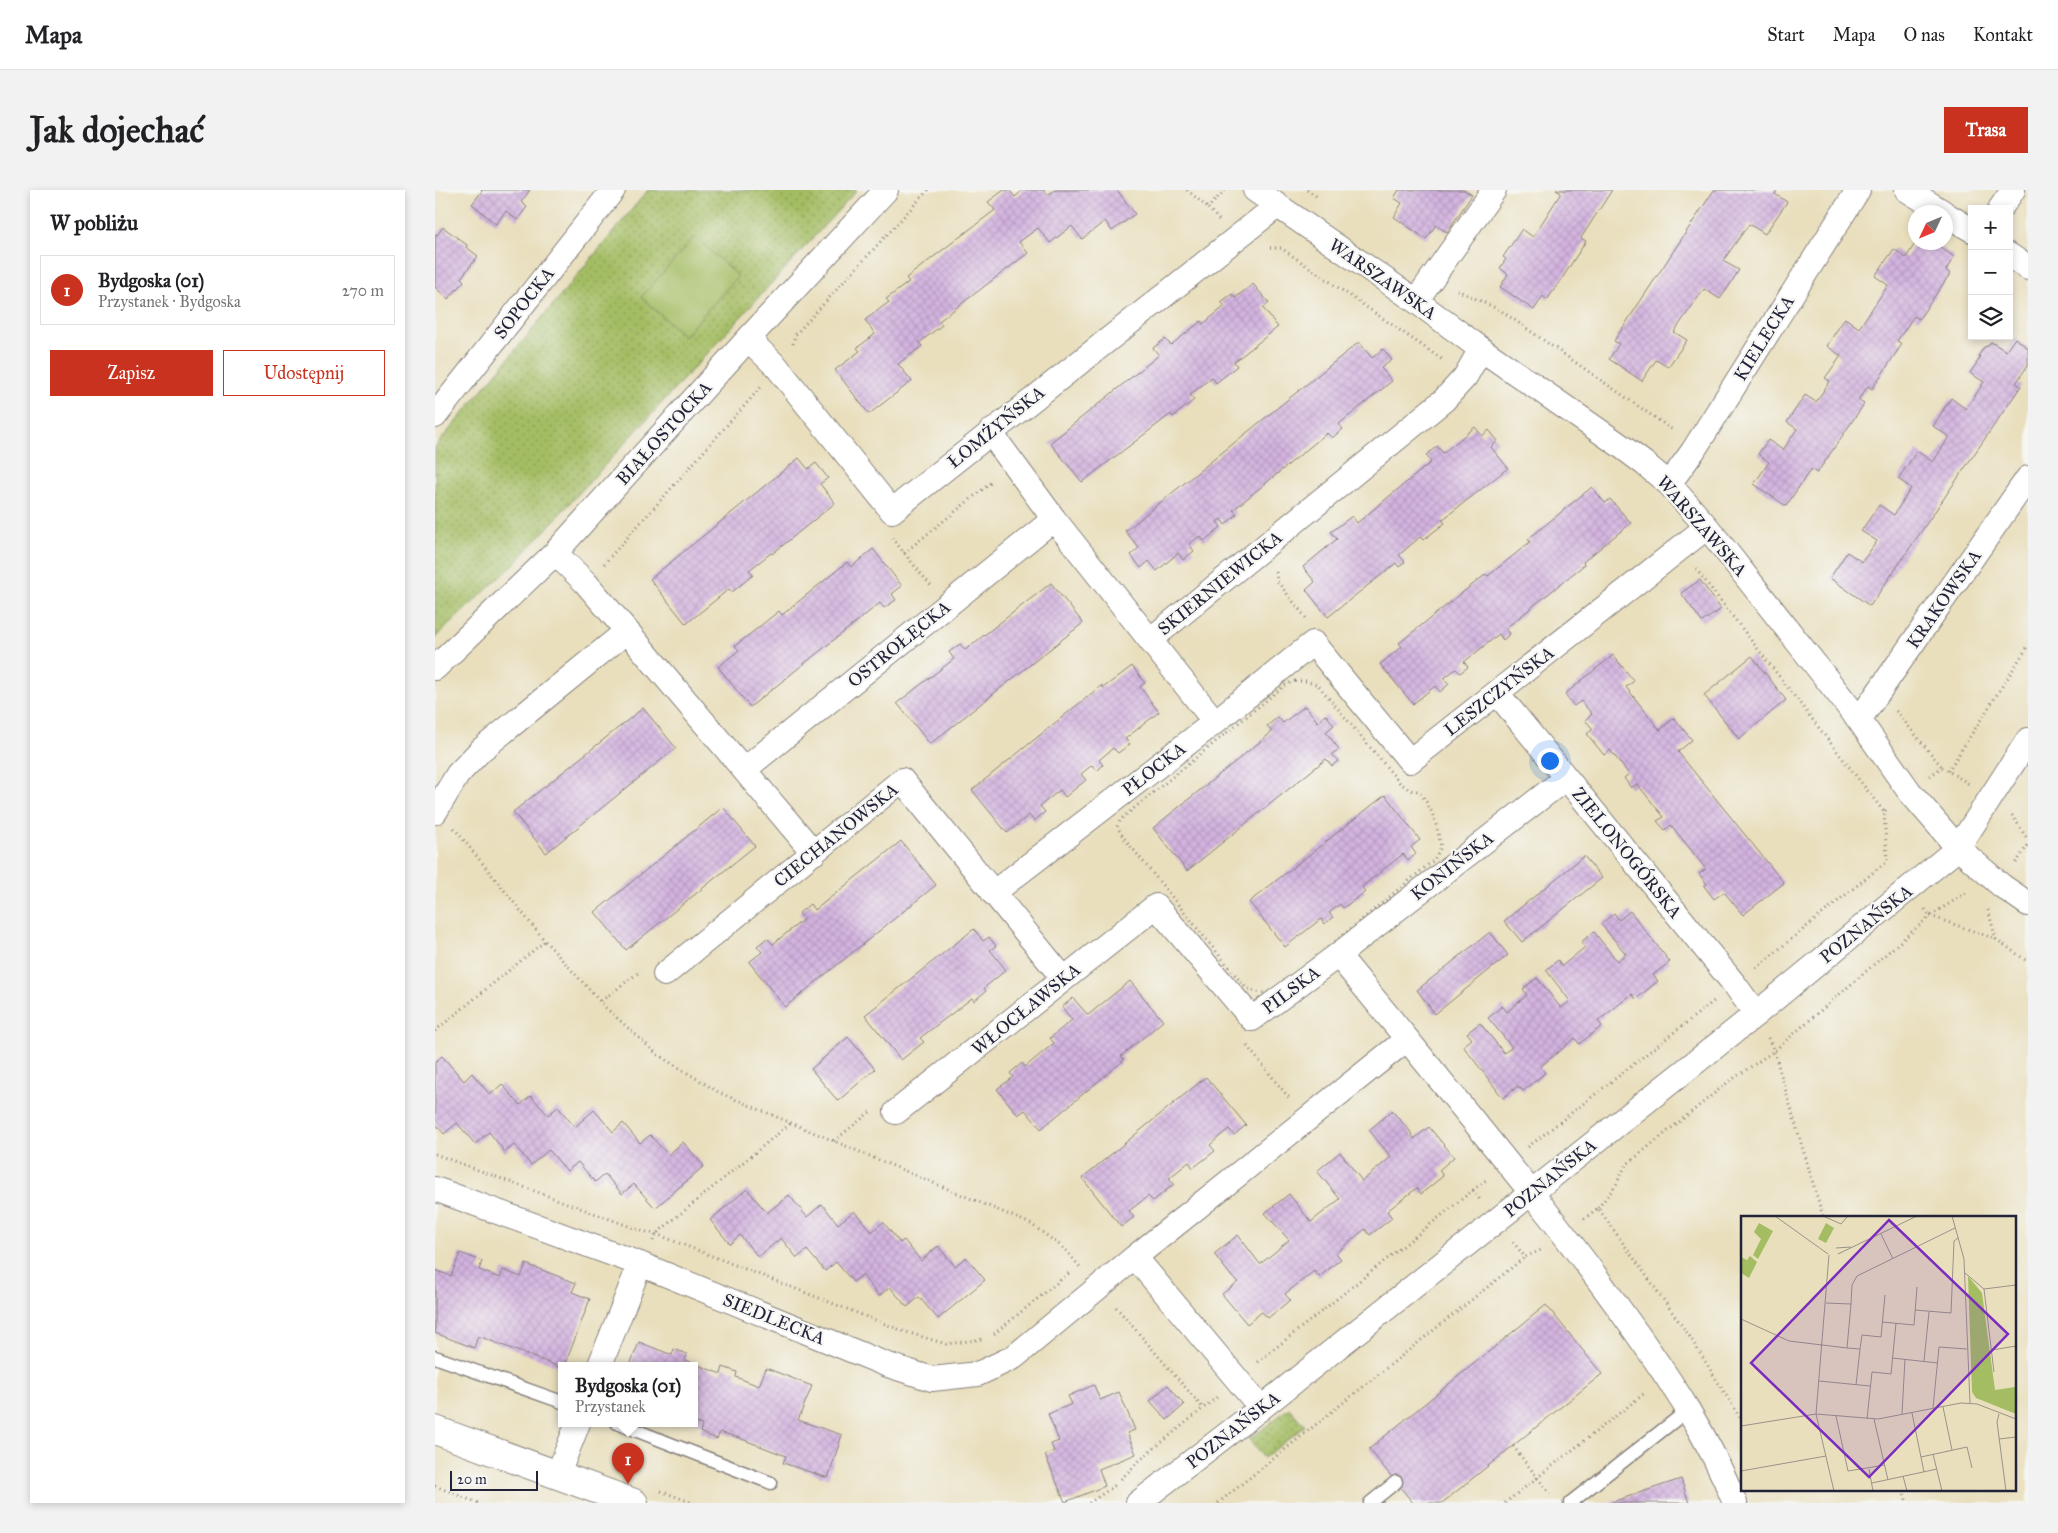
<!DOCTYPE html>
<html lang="pl">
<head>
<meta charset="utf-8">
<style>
  :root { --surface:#fff; --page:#f2f2f2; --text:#202124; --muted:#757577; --line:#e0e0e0; --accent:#c8321e }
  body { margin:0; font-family:"IM FELL Great Primer",serif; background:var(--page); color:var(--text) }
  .controls { position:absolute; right:15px; top:15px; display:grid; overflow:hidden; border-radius:0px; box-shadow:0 2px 8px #0003 }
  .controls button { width:45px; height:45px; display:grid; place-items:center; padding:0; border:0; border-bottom:1px solid var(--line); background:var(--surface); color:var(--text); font:25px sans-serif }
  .compass { position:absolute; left:1473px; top:15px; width:45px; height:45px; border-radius:50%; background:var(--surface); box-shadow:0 2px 8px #0003; rotate:226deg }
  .scale { position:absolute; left:15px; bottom:12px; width:88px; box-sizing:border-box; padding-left:5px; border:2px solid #22223b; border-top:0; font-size:14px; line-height:18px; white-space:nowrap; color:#22223b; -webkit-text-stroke:4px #f6f6f2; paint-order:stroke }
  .you { position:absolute; left:1114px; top:570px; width:18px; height:18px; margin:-12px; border:4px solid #fff; border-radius:50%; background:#1a73e8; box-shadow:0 0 0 8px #1a73e833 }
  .badge { display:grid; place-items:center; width:32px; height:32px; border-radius:50%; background:var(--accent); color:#fff; font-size:16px; font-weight:700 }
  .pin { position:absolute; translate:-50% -41px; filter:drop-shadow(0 1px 2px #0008) }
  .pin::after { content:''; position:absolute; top:26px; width:18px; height:15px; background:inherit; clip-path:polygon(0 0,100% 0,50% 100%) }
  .popup { position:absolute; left:123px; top:1172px; width:140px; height:65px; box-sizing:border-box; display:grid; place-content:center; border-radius:0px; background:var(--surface); filter:drop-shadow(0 1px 4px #0005); font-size:16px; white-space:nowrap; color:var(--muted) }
  .popup b { font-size:19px; color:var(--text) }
  .popup::after { content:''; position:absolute; left:50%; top:100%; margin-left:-10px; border:10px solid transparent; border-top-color:var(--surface) }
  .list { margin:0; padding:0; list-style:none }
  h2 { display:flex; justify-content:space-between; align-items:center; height:65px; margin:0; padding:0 20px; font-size:21px }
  h2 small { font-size:16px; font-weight:400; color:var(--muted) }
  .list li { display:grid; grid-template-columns:32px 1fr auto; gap:15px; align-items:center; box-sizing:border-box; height:70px; margin:0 10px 10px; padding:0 10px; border:1px solid var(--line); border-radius:0px }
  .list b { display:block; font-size:19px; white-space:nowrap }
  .list p { margin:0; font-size:16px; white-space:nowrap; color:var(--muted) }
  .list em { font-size:16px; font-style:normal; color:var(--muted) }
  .actions { display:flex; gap:10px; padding:15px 20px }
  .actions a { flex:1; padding:11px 0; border:1px solid var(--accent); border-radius:0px; text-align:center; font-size:18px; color:var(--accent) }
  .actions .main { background:var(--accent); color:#fff }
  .icon { flex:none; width:28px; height:28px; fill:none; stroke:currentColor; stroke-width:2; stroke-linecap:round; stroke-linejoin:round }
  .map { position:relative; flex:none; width:1593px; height:1313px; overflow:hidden; border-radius:0px }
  header { display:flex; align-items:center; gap:30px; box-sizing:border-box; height:70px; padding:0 25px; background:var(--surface); border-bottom:1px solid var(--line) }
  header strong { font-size:24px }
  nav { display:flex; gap:28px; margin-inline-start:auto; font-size:18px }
  .intro { display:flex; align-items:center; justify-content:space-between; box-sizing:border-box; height:120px; padding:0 30px }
  h1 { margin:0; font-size:35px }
  .button { padding:12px 22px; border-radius:0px; background:var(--accent); color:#fff; font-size:18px; font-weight:700 }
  main { display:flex; gap:30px; padding:0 30px }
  aside { flex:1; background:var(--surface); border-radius:0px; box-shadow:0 2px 8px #0003 }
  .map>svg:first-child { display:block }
  .grass { fill:url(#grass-dots); stroke:#63704f }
  .park { fill:#a4bd63; stroke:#63704f }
  .building { fill:url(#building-cross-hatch) }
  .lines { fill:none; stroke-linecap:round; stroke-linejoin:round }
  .service-casing { stroke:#86807c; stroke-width:15 }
  .minor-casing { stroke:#86807c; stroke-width:26 }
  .tertiary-casing { stroke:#86807c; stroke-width:30 }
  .path { stroke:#86807c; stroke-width:3; stroke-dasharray:1 4; stroke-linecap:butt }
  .service { stroke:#fff; stroke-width:12 }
  .minor { stroke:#fff; stroke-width:24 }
  .tertiary { stroke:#fff; stroke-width:28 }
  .labels { text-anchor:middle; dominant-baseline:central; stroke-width:4.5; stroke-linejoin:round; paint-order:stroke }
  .street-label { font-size:18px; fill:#22223b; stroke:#f6f6f2 }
  .inset-road { fill:none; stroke:#999389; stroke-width:1 }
  .view { fill:#7b2cbf; fill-opacity:0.15; stroke:#7b2cbf; stroke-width:2.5 }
  .inset-edge { fill:none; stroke:#22223b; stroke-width:2.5 }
</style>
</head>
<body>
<header>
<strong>Mapa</strong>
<nav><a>Start</a><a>Mapa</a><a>O nas</a><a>Kontakt</a></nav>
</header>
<div class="intro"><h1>Jak dojechać</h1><a class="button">Trasa</a></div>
<main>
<aside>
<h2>W pobliżu<small></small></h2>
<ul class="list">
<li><span class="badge">1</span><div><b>Bydgoska (01)</b><p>Przystanek · Bydgoska</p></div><em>270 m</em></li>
</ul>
<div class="actions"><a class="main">Zapisz</a><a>Udostępnij</a></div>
</aside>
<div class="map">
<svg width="1593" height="1313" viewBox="0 0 1593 1313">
  <defs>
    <pattern id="grass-dots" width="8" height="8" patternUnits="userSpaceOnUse" patternTransform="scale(1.25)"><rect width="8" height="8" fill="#a4bd63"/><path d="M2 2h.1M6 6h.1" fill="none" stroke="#859953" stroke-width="1.8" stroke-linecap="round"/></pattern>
    <pattern id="building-cross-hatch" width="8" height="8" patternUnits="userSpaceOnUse" patternTransform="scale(1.25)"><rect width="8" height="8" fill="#d3b3df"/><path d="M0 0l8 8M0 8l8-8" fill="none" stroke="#b59ac0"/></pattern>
  </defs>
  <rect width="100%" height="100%" fill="#f6f6f2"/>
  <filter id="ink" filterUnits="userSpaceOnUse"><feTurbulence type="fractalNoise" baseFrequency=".02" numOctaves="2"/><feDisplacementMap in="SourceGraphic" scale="10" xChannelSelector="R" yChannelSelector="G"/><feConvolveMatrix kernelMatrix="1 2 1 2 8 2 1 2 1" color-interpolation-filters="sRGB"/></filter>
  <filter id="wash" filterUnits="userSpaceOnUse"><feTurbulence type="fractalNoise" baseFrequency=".0096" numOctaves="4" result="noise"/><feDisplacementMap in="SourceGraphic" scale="20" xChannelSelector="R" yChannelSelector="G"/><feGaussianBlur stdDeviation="1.12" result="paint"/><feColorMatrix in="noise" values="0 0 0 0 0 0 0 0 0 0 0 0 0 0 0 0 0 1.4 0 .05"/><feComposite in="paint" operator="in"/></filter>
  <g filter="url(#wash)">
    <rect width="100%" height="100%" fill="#e9dfbd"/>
    <path class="grass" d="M213,0H422L82,371L0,448V257Z
      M854,1218L870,1236L829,1268L814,1250Z"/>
    <path class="park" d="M260,47L303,86L249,146L206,107Z"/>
    <g id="blocks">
      <path class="building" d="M46,0H95L86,12L92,17L82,30L71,21L61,34L37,14L47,1Z
        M569,0H574L580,7L588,0H609L613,5L620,0H682L700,24L677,41L670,31L647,49L637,36L615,53L603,38L584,52L593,63L504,131L507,135L484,153L487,156L463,174L477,191L434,224L400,180L425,161L422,158L440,144L430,130L454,112L451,109L474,92L471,88L560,20L553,12Z
        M964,0H1029L1037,5L1012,42L1001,35L991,49L959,27L967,13L959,8Z
        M1121,0H1177L1146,48L1151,51L1128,87L1112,110L1108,106L1099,120L1065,97L1073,84L1065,78L1071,69L1068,67L1087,39L1098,47L1126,3Z
        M1279,0H1342L1340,4L1352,12L1330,44L1314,34L1288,71L1304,80L1294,96L1285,109L1269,99L1239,142L1252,150L1233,177L1221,170L1207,191L1174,169L1184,154L1179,151Z
        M8,37L32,55L31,57L43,66L26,88L29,91L13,109L0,97V44L2,45Z
        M1481,52H1498L1519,67L1511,80L1515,84L1484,129L1479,126L1462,151L1467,154L1437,199L1433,196L1423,210L1429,214L1382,283L1376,279L1351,316L1319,294L1334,272L1323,264L1333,250L1348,260L1362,239L1352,232L1370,205L1381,212L1395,191L1390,188L1406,166L1392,156L1400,143L1410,128L1424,138L1453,95L1440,86L1459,59L1471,68Z
        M818,94L834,113L828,118L843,137L799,172L802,176L781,193L777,187L755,205L759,210L738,227L736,224L647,292L615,253L724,165L718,158L730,149L736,155L766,131L768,134L790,116L786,112L797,104L800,108Z
        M1580,148L1593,158V175L1581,193L1586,196L1435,416L1395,388L1412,362L1427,372L1442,351L1426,341L1444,315L1459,325L1476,298L1463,289L1482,261L1498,272L1514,247L1498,236L1516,208L1531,219L1549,192L1535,183L1545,168L1544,165L1549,157L1553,156L1556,152L1571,161Z
        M924,152L937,168L948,159L957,170L946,178L957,191L904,234L908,239L897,248L892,243L798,320L802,324L790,335L786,329L782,332L786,337L769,351L765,346L754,354L759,361L748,370L743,363L722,381L714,371L706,378L696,365L704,358L690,341Z
        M1040,237L1047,246L1054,240L1063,251L1056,257L1073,278L1007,330L1010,333L988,350L985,347L964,365L970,372L964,377L961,373L893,427L871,400L880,392L868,377L902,349L896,342L917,326L922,333L996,272L991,265L1002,256L1008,263Z
        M364,268L373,279L381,273L393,288L385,294L400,313L337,364L336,363L314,380L318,385L297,402L294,399L251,434L215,389Z
        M1157,297L1170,313L1175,309L1196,333L1148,372L1149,375L1071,438L1075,444L1068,450L1064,444L1029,472L1033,477L1025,483L1021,479L1009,488L1014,494L1005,502L1000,496L978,514L945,474L967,457L964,453L1051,384L1053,386L1095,352L1093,349Z
        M438,359L467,396L457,404L461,410L449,418L445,413L315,517L283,477L304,460L300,456L344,421L347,425L412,372L416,377Z
        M1265,390L1286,419L1267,432L1246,403Z
        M616,393L648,433L495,554L462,513L519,469L514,462L525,454L530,460Z
        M1178,465L1199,491L1191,497L1225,540L1239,528L1257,550L1243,562L1349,693L1308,725L1289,702L1279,709L1269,696L1272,694L1264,684L1271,679L1236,635L1230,640L1222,631L1229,627L1202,594L1196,598L1189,588L1194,584L1175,560L1169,565L1152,544L1158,539L1150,530L1157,524L1146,511L1139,516L1130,504Z
        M1317,466L1351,510L1304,549L1269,505Z
        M697,476L710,493L705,497L724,522L690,549L695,554L683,563L678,558L664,570L668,575L662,581L657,575L646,584L651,590L630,607L625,600L605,616L610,622L599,631L594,625L572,643L537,600L667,495L668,498Z
        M870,516L883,532L891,525L899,535L891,542L904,559L897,564L903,571L897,576L891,569L752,681L718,638L837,542L832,536L843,527L848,533Z
        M208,518L241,558L111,663L78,622Z
        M950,605L985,650L976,657L981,664L973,670L968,664L927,697L930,702L908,718L905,714L894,723L898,727L889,734L886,729L850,757L814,712Z
        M288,617L320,656L191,760L160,722Z
        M466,651L501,695L350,817L314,772L327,762L322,756L332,748L338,754L369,729L364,723L375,714L380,720Z
        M1149,666L1167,688L1087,752L1069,731Z
        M1195,721L1235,772L1218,785L1223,791L1201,809L1197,804L1163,831L1167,836L1144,854L1140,848L1105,877L1110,883L1088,901L1083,896L1068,908L1028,856L1037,849L1032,843L1045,833L1069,863L1077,857L1053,828L1067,816L1072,822L1092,805L1088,799L1102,788L1126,818L1135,811L1111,780L1123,770L1127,776L1150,757L1146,752L1159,742L1182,771L1191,764L1166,734L1179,723L1184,730Z
        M539,739L548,751L554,747L561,756L555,760L571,780L549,798L551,801L539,811L537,808L485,848L489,852L466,870L430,825Z
        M1055,742L1073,765L1000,824L982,800Z
        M695,791L728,831L686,866L689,870L606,939L590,920L583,925L562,899L578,887L575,883L587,873L590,877L619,853L615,848L637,830L627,817L638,808L653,825Z
        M413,847L440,879L403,911L376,879Z
        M7,866L29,891L37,883L55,905L67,894L85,915L96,906L113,925L123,917L140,937L159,920L178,942L188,933L205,953L215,945L233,965L248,952L269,976L220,1018L199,994L187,1004L170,984L160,992L143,972L132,981L114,960L96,975L79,955L70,962L54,942L40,954L22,933L9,944L0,933V872Z
        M771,887L811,935L799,945L794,939L785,946L775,955L780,961L758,978L754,972L734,988L739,994L718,1011L713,1006L703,1014L694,1021L699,1027L686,1037L647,988Z
        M957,921L975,941L979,949L994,937L1019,967L1004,980L1008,986L986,1004L982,998L952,1021L957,1028L935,1045L930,1039L901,1063L906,1069L884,1087L879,1081L850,1104L855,1110L833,1128L827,1122L812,1134L787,1104L803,1092L797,1087L779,1064L803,1045L825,1074L840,1062L854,1050L830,1023L854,1004L876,1032L891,1020L905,1009L882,981L905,962L927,991L956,967L934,940Z
        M312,999L332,1023L354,1005L372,1027L387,1014L403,1034L419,1021L437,1042L448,1032L465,1053L469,1050L486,1071L503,1056L520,1076L531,1067L550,1090L503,1129L484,1107L472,1117L455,1097L444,1106L427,1085L418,1092L401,1072L390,1081L372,1060L362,1068L346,1048L323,1067L305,1045L295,1054L275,1030Z
        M25,1063L47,1071L44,1080L65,1088L68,1080L86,1087L91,1074L141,1093L137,1102L155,1109L130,1175H127V1178L43,1146L39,1158L0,1143V1080L16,1086Z
        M1111,1115L1167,1184L1007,1313H978L934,1259Z
        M204,1152L237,1165L239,1159L252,1164L250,1170L286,1184L288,1177L302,1182L301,1187L324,1196L331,1178L377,1196L363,1230L407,1245L393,1288L348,1273L351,1266L304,1248L285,1242L282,1249L265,1242L267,1235L259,1232V1175H195Z
        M659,1195L665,1210L684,1202L700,1240L692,1243L701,1264L664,1279L670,1296L630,1312L610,1265L619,1261L616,1254L624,1251L613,1224L637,1214L633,1206Z
        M733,1195L749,1215L732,1230L715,1211Z
        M1246,1289L1254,1313H1174Z"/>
    </g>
  </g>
  <g filter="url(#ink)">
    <use href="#blocks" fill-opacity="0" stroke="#86807c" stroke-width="1"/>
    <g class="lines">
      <g class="service-casing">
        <path id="service" d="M0,1167L127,1212
          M182,1233L336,1293
          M935,1313L961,1292
          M1135,1313L1253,1220"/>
      </g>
      <g class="minor-casing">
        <path id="minor" d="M820,0L981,111L1046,159L1186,256L1210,274L1234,294L1272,337L1424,530L1474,601L1523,658L1567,696L1593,714
          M1472,0L1508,22
          M1565,19L1578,0
          M1510,24L1537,40
          M1574,65L1593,78
          M981,111L1059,0
          M313,149L342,177L457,321L842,16
          M0,226L178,0
          M555,242L619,329L780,532
          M1234,294L1258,261L1423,0
          M120,363L150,392L192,441
          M715,450L1009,210L1030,187L1046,159
          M0,478L120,363L313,149L451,0
          M1062,503L1300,795L1321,824
          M1424,530L1593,288
          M310,579L619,329
          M0,622L23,584L46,560L192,441L379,663
          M558,703L780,532L878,453L975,571L1272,337
          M903,765L1131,588
          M230,784L467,590L628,788
          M972,849C1047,942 1124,1033 1193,1131C1234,1188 1274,1247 1300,1313
          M461,922L721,716L817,829L903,765L972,849L700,1067
          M0,999L205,1074L450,1174L497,1189L543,1184L579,1167L700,1067L826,1218
          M165,1175L205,1074
          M123,1284L143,1233
          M703,1313L826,1218L1321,824L1523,658L1593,550"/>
      </g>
      <g class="tertiary-casing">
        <path id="tertiary" d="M0,1240L199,1313"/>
      </g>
      <path class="path" d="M752,0L773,18
        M872,0L884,8
        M784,30L773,18L790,0
        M835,58H846L1008,170
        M1022,100L1065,120L1239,241
        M358,154L360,145L493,0
        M457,348L496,396
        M469,363L558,291
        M169,374L326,197
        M1261,379L1449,622
        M841,382L842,391L871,428
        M860,491H871L883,495L965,593L975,600L983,601C998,617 1002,636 1006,657L999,670L849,794C833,804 827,806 810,797L689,648L682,637L686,629L850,495Z
        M1461,521L1507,577
        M1513,581L1593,456
        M1495,586L1507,577L1534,594
        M1577,625L1593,650
        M19,638L110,751L171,818L223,865L285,903L596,1034L630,1059L645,1077
        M1581,673L1593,655
        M1490,719L1495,726L1531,703L1533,704
        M1553,720L1561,749L1593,772
        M1321,778L1452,671L1449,622L1453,618
        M166,811L203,783
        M0,841L110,751
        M1333,848L1339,861L1388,1027
        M812,856L855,909
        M399,951L435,922
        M1093,957L1279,811
        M0,964L207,1041L221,1044L468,1141L511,1154L550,1149
        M1038,1000L1045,1010
        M1163,1018L1181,995L1191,975L1292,893L1339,861L1495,726L1561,749
        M1149,1029L1163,1018L1255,1147L1307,1231
        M218,1051L221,1044L356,933
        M1078,1052L1090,1067L1106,1060
        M681,1117L768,1218
        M559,1144L634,1083
        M823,1172L1052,989
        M1078,1256L1115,1304
        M686,1289L705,1270L782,1207
        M0,1296L43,1313
        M1468,1299L1472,1313
        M226,1301L258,1313
        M654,1313L682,1294
        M783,1313L1090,1067
        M1070,1313L1210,1203"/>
      <use href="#service" class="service"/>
      <use href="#minor" class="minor"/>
      <use href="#tertiary" class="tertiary"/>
    </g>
  </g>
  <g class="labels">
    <g class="street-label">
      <text transform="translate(948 89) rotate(35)">WARSZAWSKA</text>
      <text transform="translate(89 113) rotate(-52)">SOPOCKA</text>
      <text transform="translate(1329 148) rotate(-58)">KIELECKA</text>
      <text transform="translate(561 237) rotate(-39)">ŁOMŻYŃSKA</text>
      <text transform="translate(229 243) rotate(-48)">BIAŁOSTOCKA</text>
      <text transform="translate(1267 336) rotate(49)">WARSZAWSKA</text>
      <text transform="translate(785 393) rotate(-39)">SKIERNIEWICKA</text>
      <text transform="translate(1509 409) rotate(-55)">KRAKOWSKA</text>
      <text transform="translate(464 454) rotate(-39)">OSTROŁĘCKA</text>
      <text transform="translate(1064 501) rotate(-38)">LESZCZYŃSKA</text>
      <text transform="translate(719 579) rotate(-38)">PŁOCKA</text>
      <text transform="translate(401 645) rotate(-39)">CIECHANOWSKA</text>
      <text transform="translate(1192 663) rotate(51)">ZIELONOGÓRSKA</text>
      <text transform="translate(1017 676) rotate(-38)">KONIŃSKA</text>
      <text transform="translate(1431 734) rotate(-39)">POZNAŃSKA</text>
      <text transform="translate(856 800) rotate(-37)">PILSKA</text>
      <text transform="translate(591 819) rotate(-39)">WŁOCŁAWSKA</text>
      <text transform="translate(1115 988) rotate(-39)">POZNAŃSKA</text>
      <text transform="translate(339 1129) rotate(22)">SIEDLECKA</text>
      <text transform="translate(798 1240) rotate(-38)">POZNAŃSKA</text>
    </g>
  </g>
  <g transform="translate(1306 1026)">
    <rect width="275" height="275" fill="#e9dfbd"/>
    <path d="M18,7L32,15L17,43L12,39L20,23L13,16ZM85,7L93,12L85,27L77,23ZM9,40L16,46L8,62L0,57V41L6,44ZM227,60L241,77L254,174L274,171L275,198L235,182L231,176Z" fill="#a4bd63"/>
    <path class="inset-road" d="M34,0L87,38M82,0L100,8L107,0M211,0L223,43L229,187M140,18L152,43M95,32L110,31M97,38L176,0M88,39L75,198L93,275M224,57L243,73M243,73L253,156M243,73L275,69M85,87L110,88L111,69L116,60L214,12M110,88L106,132L119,133L121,119L140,121L144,79M174,94L210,97L213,25L217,22M0,103L48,125L106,132M141,106L173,109L176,71M251,134L275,130M151,142L197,147M183,145L188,96M78,165L129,170M115,169L119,133M202,191L211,234M192,192L198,131L226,133M171,197L183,256M161,198L164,143M258,198L256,206L265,275M95,200L107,255L144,249M126,203L131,156L150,158L155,107M133,203L147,264M0,210L75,198L137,203L220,187L236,188L275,203M258,223L275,221M192,238L201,275M180,241L226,231L231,252M128,253L132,275M0,255L85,240M162,260L166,275M131,267L196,253"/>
    <path class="view" d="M148,4L267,118L128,261L10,147Z"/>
    <rect width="275" height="275" class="inset-edge"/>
  </g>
</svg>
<div class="controls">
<button>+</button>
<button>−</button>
<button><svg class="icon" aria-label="layers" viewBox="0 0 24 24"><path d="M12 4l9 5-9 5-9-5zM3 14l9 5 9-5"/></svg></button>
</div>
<svg class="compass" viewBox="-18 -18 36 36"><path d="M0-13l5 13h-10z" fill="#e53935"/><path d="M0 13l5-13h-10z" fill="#757577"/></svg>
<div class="scale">20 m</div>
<div class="you"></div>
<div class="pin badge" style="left:193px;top:1294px">1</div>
<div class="popup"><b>Bydgoska (01)</b>Przystanek</div>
</div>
</main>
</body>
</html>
